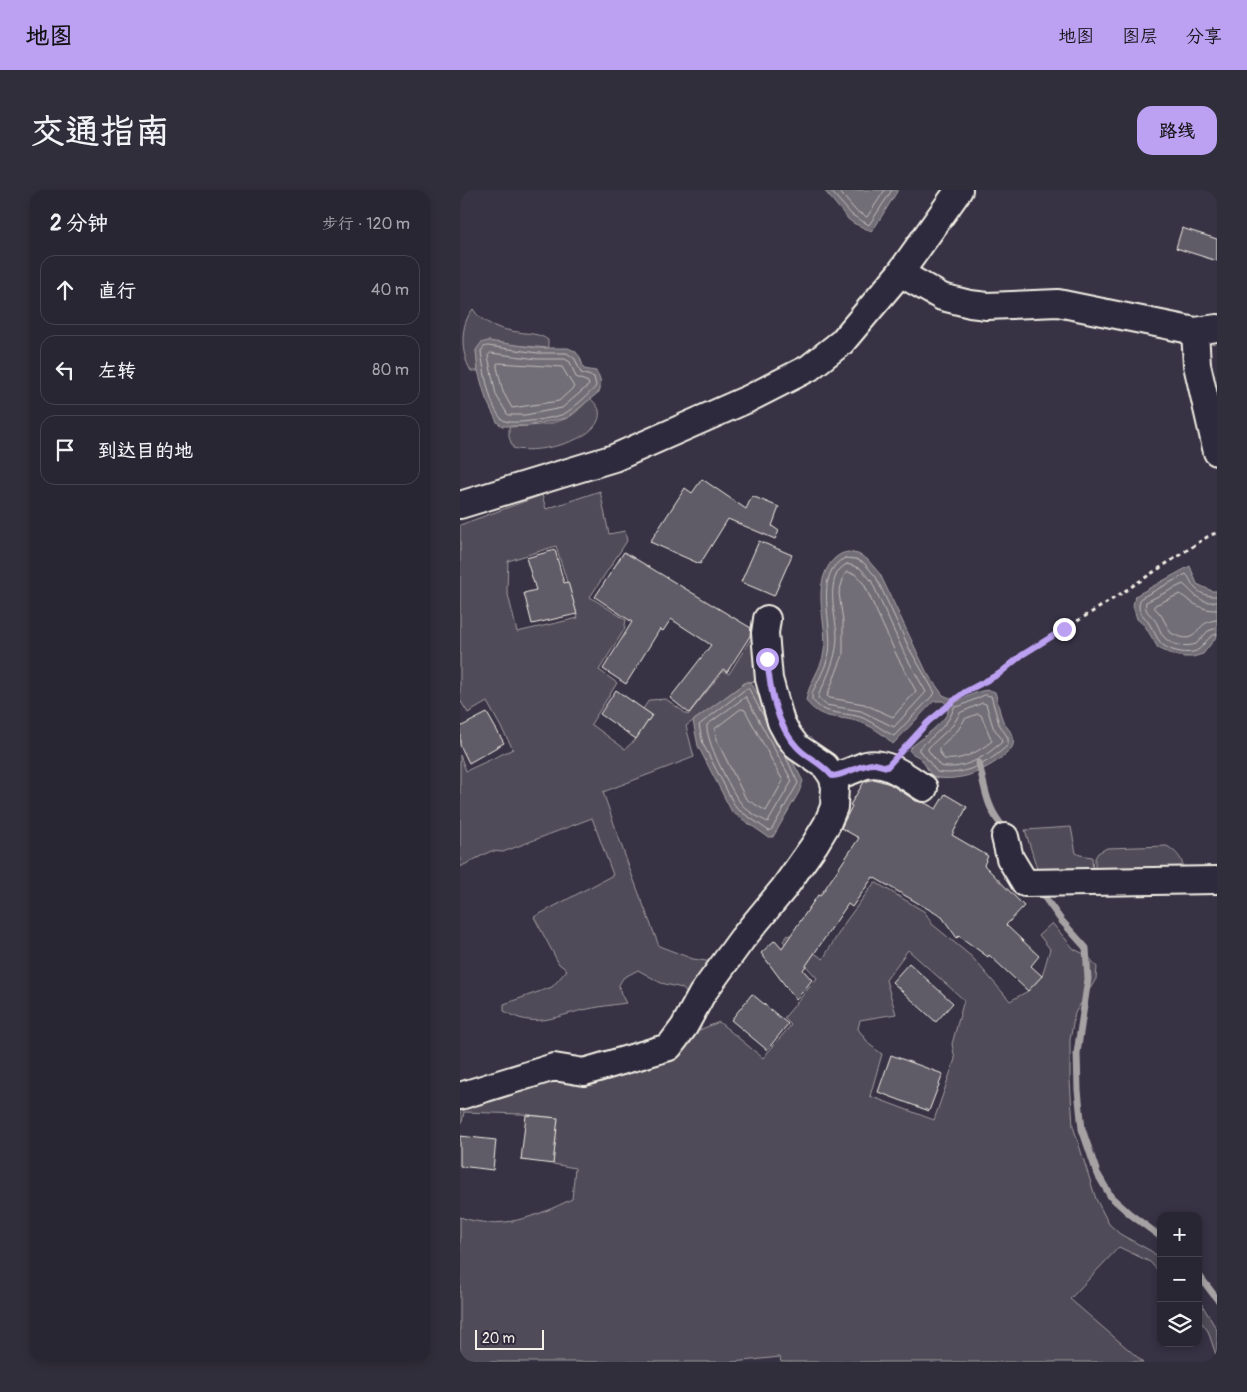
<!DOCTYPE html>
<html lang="zh">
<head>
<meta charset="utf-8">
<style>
  :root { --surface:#292633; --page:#312e3b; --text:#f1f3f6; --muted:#a5a5ac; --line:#45434e; --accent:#bca0f2 }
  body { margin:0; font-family:Pangolin,"LXGW WenKai TC",sans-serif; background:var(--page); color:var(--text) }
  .controls { position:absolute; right:15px; bottom:15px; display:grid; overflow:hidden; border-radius:10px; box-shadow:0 2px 8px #0003 }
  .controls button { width:45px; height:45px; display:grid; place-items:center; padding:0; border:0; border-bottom:1px solid var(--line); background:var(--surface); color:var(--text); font:25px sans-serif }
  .scale { position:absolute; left:15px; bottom:12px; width:69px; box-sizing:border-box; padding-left:5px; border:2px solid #f4f1e8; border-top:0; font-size:14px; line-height:18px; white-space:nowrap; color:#f4f1e8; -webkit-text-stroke:4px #2f2a3d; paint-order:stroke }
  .stop { position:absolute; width:15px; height:15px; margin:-11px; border:4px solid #bca0f2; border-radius:50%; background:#fff }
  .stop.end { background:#bca0f2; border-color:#fff; box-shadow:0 1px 5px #0008 }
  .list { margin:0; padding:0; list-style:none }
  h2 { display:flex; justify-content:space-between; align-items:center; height:65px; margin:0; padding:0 20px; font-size:21px }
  h2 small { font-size:16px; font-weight:400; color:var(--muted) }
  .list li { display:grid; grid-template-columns:32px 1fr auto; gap:15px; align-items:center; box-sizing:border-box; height:70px; margin:0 10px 10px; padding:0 10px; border:1px solid var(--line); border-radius:15px }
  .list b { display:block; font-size:19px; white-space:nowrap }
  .list em { font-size:16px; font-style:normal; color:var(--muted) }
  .icon { flex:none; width:28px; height:28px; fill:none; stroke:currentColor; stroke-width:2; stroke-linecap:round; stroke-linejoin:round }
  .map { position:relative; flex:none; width:757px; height:1172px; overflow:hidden; border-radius:15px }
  header { display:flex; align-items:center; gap:30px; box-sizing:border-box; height:70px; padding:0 25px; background:var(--accent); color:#111 }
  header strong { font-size:24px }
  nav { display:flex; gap:28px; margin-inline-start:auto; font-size:18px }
  .intro { display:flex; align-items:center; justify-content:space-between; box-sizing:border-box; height:120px; padding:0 30px }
  h1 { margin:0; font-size:35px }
  .button { padding:12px 22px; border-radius:15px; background:var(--accent); color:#111; font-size:18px; font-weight:700 }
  main { display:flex; gap:30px; padding:0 30px }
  aside { flex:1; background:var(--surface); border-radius:15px; box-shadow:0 2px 8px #0003 }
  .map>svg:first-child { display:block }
  .green { fill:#504b59; stroke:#a29ea0; fill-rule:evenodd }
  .water { fill:#726e77; stroke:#a6a2a4 }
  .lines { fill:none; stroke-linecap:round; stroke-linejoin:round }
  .shore { stroke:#c0bdbb; stroke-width:1 }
  .stream { stroke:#a6a2a4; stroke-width:7 }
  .building { fill:#5f5c67; stroke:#f4f1e8 }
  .minor-casing { stroke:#f4f1e8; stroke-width:30 }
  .path { stroke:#f4f1e8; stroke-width:3; stroke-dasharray:4 4; stroke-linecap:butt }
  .minor { stroke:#2f2a3d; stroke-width:26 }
  .route { stroke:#bca0f2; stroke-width:6 }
</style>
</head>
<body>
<header>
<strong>地图</strong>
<nav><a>地图</a><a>图层</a><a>分享</a></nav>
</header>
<div class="intro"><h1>交通指南</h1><a class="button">路线</a></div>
<main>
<aside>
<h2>2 分钟<small>步行 · 120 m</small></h2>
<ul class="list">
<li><svg class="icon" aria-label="ahead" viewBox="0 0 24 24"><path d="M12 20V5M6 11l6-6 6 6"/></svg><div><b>直行</b></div><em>40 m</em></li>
<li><svg class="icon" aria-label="left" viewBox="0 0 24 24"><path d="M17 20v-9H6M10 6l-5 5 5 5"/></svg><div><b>左转</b></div><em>80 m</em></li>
<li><svg class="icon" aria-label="arrive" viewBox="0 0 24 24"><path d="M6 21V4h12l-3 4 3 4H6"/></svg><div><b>到达目的地</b></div></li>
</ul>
</aside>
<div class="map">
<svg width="757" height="1172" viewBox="0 0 757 1172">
  <rect width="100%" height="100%" fill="#373244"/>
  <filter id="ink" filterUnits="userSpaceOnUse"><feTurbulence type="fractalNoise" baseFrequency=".02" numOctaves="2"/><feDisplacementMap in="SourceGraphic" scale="10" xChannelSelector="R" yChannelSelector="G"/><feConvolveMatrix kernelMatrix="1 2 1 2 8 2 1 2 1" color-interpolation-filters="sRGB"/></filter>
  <g filter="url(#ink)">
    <path class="green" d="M13,119C22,134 42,140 58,142C69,144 79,143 88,150V158L41,154L28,151L16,160L18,181H11C0,163 0,134 13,119Z
      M130,208C133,211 138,216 139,220C145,251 73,265 53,258L49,247V237C67,236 90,236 107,228C116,224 123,215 130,208Z
      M140,301L149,344L165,341L167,351L130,407L166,430L164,440L139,480L157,493L131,534L165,559L176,549L192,525L183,519L189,510L206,509L228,525L263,481L269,484L292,447L301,491L286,492L226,536L234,567L143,602L170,680L199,756L233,769L259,773L231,808L222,798L201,793L178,780L163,788L159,795L161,804L166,813C151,815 137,817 123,820C93,827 74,839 44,821V814L92,797L107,780L99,774L74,727L153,685L132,628L43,662L31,661L0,677V565L6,581L53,559L27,512L8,523L0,510V335L82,305L86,319ZM96,356L118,428L57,442L47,400L48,371Z
      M611,637L616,663L620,665L632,667L633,685H579L565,640Z
      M707,656C715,661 722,667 723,677L642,681L635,678V668L638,663L647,658Z
      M415,692L465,722L472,734L512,767L550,811L568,801L582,786L590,759L579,745L592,733L614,759L628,766L637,777L636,789L615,823L610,850V890L613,936L636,1009L649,1034L660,1044L691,1061L701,1069V1084L690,1072L659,1057L610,1109L683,1172H321L320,1167L273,1172H0V1027C41,1041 75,1027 112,1009L115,978L93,974L97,928L61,924L4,922L2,932H0V910L232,843L259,832L303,868L331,835L324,828L357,788L323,751L328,745L363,769L386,731ZM448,760L504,810L492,854L495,869L474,930L410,906L422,864L410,855L398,839L400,830L436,824L426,790Z
      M738,1108L757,1140V1168L748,1141L738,1128Z"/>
    <path class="water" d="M364,0H438L415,37L411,41L393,33L388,29Z
      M28,151L78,158H108L115,161L120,167L124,179L136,181C141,188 142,194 139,202L107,228L66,236H42L37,232L26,209L18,181L16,160L21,153Z
      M388,362L398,364L407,369L420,384L467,483L483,505L497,511C508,507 524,496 535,502C538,511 539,522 543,531C547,539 556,544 553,555C550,566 517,584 506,586C498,588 483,590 475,587C468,584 466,574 461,569C457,565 452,565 449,560L451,557C459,551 487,530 488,521C489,516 485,513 483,511H474L433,554C423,544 411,535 396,531C375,525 362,531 346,511C348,493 362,479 364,461C367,441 360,423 361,403C361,387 370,364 388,362Z
      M730,376L737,394L752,401H757V446L743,464L733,467H723L711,464L698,458L685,436L677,429L673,416L675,406Z
      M286,492H291L343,591L339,602L313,647H308L272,622L238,556L233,531Z"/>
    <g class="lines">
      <path class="shore" d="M370,0L392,25L409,35L432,0
        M378,0L396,21L407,27L425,0
        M28,156L78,163H107L115,169L121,183L134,187L136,196C132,202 110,221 104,224C94,228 51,236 43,230C30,221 23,177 21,161L24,157Z
        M31,163L77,169H105L110,172L116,187L128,192L129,195L102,218L65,225H48L36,205L28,166Z
        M39,173L102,177L114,197L99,211L52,218L43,202L37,177V174Z
        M385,368L396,369L404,373L416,387L450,460L475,503L434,546C424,541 414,533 403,528C385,521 364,527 352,509V503C358,491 366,477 369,463C374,435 352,383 385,368Z
        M387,374L400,378L411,390L444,463L466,502L434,537L401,521L366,515L358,508C359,502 362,498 364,494C371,478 377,463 377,446C376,426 363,385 387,374Z
        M387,382L395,384L404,394L437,466L456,501L433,527L404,514L370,508L367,506L383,465V431L379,403L384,386Z
        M757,406C748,407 737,403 732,394C730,390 729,387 726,384L681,408C675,423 684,424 690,435C694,441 696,447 700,452C706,460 723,464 733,462C744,460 746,445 757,444
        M757,412C739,414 734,403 723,394L690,410L686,412C684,421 689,423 694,429C699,435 700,444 706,449C713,456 727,457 736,454L748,441L757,438
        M757,420C742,421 731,412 720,404L695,415L694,417L701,425L711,443C741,459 732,431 757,430
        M525,505L531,506L539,534L548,548V555C529,573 503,587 477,582L463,564L459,561V558C472,547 490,534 494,517L500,516Z
        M286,507L332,591L308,632C299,628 285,620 280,612C271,601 244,547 247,535Z
        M523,513L526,514L533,537L541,548L542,552C525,567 503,581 480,576L468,560V558L493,535L500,523Z
        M281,519L285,520L323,591L306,621L286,609L256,549L255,539Z
        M518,524L521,525L532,551C518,562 502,571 484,569L479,561V558L498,540L505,529Z
        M305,529L289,499L287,498L239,535L243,554L276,618L309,641L312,639L338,593L324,563"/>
      <path class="stream" d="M519,573C525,599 527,621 546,640
        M578,698L601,730L626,758L628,789L617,863L618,900L622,939L637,983L651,1007L670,1024L701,1047
        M738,1084L757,1109"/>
    </g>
    <path class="building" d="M722,38L757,49V71L716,58Z
      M242,289L286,319L292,306L319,317L312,336L319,341L315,349L268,329L240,374L190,352L225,298L232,303Z
      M299,351L332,365L314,406L281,392Z
      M95,360L104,393L108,392L117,424L72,434L64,403L76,400L66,368Z
      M164,362L291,438L290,446L267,482L263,479L229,523L210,508L251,455L211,429L203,441L200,439L166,494L143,479L172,432L135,407Z
      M156,500L192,525L176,549L140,524Z
      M27,523L44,553L9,573L0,555V537Z
      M414,589L430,594L456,611L465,613L476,619L485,604L507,617L492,645L528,666L524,675L564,716L546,735L579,766L571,776L582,786L568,801L529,765L528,767L499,746L497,748L482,727L413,687L392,717L388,714L343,780L352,790L336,810L301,763L315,750L322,758L358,705L360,706L399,648L381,638L392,616L390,615L404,592Z
      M449,773L493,813L476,832L432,792Z
      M292,804L328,834L307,860L271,830Z
      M431,865L483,884L469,921L418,902Z
      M66,925L98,928L93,974L61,970Z
      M0,946L36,950L33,980L0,976Z"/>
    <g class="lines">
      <g class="minor-casing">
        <path id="minor" d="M440,83L482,107L510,114L527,116L598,113L735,141L757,138
          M735,141L737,175L757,262
          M0,315L154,268L288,209L349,178L382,152L440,83L499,0
          M372,586C385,585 394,579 406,575C427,570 448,588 464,598
          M545,647L550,668L565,693L757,690
          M0,906L94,877L124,882L209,857L224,837L242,804L282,749L324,698L355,654L367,634L374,617L375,596L372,586L365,576L337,557L328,545L321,532L309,489L305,443L307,429"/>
      </g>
      <path class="path" d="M444,558L468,532L505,502L539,483L562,465L645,414L750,345L757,343"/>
      <use href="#minor" class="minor"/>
    </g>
  </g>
  <g class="lines" filter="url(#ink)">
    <path class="route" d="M307,469C310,498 316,535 337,557C348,569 361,572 372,586C387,585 402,573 415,574C419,575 423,576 427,577L468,532L497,508L505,502L539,484L562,465L604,439"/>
  </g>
</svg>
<div class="controls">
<button>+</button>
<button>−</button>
<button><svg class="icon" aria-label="layers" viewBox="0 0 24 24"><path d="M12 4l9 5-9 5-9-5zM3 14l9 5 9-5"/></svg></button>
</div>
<div class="scale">20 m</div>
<div class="stop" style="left:307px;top:469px"></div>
<div class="stop end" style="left:604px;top:439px"></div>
</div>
</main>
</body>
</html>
